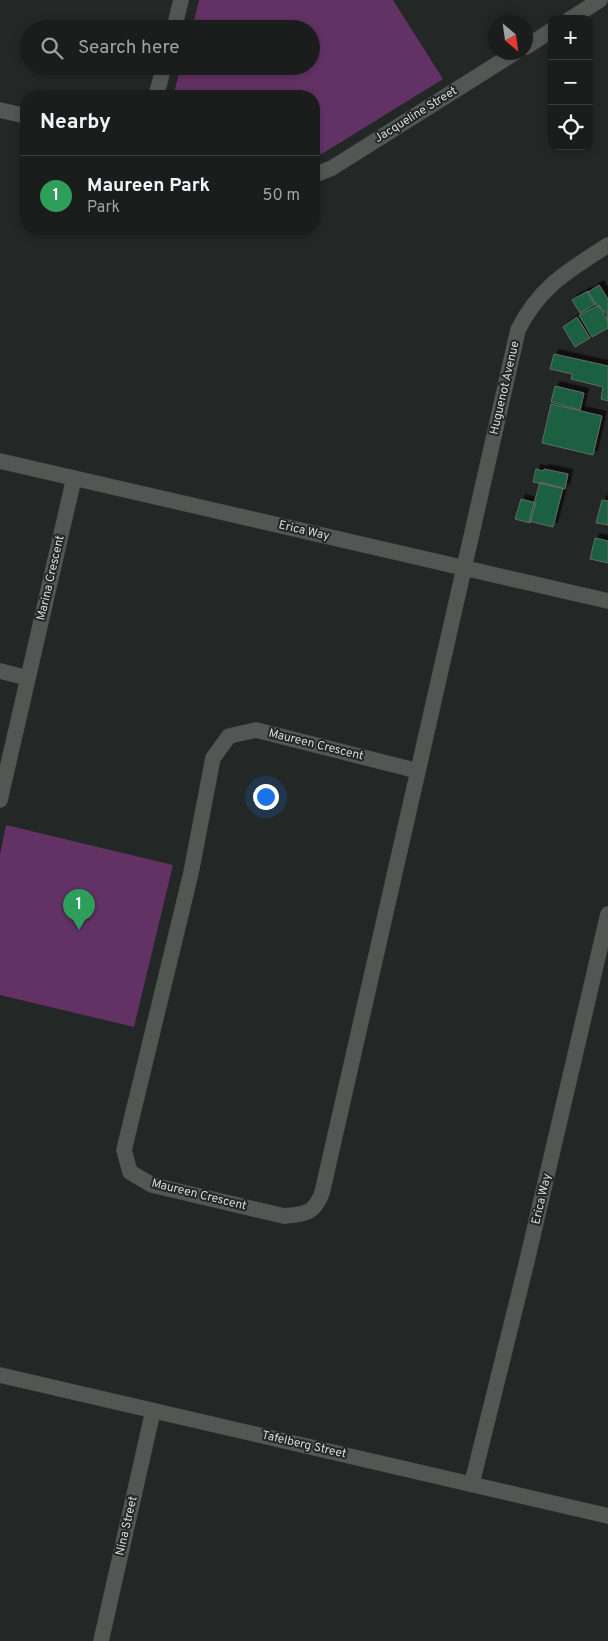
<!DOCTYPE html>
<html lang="en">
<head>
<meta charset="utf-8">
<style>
  :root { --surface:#1a1d1c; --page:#232625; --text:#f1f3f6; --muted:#9fa2a3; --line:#383b3b; --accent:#2563eb }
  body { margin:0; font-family:Overpass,sans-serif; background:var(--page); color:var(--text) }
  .controls { position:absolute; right:15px; top:15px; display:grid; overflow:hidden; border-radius:10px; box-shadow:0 2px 8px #0003 }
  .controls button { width:45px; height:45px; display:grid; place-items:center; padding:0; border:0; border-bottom:1px solid var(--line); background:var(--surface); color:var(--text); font:25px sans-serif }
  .compass { position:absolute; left:488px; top:15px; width:45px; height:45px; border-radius:50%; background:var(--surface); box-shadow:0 2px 8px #0003; rotate:151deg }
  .you { position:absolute; left:265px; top:796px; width:18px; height:18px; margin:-12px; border:4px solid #fff; border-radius:50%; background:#1a73e8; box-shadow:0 0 0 8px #1a73e833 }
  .badge { display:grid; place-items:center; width:32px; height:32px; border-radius:50%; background:var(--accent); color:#fff; font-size:16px; font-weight:700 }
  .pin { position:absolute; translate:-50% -41px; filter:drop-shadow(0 1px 2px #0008) }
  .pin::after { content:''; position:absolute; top:26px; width:18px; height:15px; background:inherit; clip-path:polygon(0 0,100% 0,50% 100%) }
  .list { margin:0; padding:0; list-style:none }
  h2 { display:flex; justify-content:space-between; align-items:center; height:65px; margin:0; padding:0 20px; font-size:21px }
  h2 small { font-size:16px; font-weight:400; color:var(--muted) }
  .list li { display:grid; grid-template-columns:32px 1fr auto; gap:15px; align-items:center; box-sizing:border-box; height:80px; padding:0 20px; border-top:1px solid var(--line) }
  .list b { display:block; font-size:19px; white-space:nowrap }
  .list p { margin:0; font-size:16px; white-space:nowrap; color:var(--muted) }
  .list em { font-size:16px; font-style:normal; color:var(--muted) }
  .icon { flex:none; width:28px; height:28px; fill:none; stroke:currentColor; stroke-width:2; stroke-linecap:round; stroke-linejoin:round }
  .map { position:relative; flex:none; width:608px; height:1641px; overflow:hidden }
  .search { position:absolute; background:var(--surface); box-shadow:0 2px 8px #0003; left:20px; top:20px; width:300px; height:55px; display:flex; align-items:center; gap:12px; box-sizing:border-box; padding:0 18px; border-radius:28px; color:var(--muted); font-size:19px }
  .panel { position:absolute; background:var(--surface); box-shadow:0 2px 8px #0003; left:20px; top:90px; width:300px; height:145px; border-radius:20px }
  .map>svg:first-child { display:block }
  .green { fill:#623265 }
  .building { fill:#1c6142; stroke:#646966; filter:url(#shadow) }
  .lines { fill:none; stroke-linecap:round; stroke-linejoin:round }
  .minor-casing { stroke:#414543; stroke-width:16 }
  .minor { stroke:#535754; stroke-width:15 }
  .labels { text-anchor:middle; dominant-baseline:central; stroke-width:4; stroke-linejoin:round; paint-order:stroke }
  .street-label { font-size:12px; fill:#d8dbda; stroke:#232725 }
</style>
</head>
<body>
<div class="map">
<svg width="608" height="1641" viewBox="0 0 608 1641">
  <defs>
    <filter id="shadow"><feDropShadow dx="4.5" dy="-4.5" stdDeviation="0" flood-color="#0009"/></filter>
  </defs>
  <rect width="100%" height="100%" fill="#232725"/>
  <path class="green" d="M199,0H393L443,79L325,152L314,157V96H173L181,66H311V29H192Z
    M6,825L173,865L134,1027L0,995V855Z"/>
  <path class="building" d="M599,285L608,299V323L607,314L594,303L587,293Z
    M588,291L596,304L580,313L572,300Z
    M599,305L608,321V328L592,337L579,315Z
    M577,317L590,338L575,347L563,327Z
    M554,354L608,366V401L601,399L603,387L571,379L572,374L550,369Z
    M555,386L584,393L580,410L551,402Z
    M551,404L602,416L593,455L542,443Z
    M536,469L543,471L544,469L568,474L565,489L533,482Z
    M540,482L563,488L553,527L529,521Z
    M521,499L536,503L530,523L515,519Z
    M602,500L608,501V525L596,523Z
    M595,538L608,541V563L590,559Z"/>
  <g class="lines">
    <g class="minor-casing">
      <path id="minor" d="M570,19L600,0
        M174,29L181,0
        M526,47L552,30
        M156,96L164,66
        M0,110L26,116
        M314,175L332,168L516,52
        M0,461L608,601
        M0,671L28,678
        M256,730L418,771L322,1193C314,1214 305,1214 284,1216L152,1185L130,1172L124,1150L191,873L213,758L229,736Z
        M418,771L518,330C539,287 569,270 608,245
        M0,800L74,478
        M0,1375L608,1516
        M472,1483L526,1265L608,914
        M101,1641L153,1411"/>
    </g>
    <use href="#minor" class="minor"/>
  </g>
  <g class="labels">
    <g class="street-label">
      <text transform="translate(416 115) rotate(-32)">Jacqueline Street</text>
      <text transform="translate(505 388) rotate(-77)">Huguenot Avenue</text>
      <text transform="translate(304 531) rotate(13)">Erica Way</text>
      <text transform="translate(51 578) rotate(-77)">Marina Crescent</text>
      <text transform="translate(316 745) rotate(14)">Maureen Crescent</text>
      <text transform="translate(199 1195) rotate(14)">Maureen Crescent</text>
      <text transform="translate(542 1199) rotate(-77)">Erica Way</text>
      <text transform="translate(304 1445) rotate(13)">Tafelberg Street</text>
      <text transform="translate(127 1526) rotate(-77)">Nina Street</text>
    </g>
  </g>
</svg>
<div class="controls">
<button>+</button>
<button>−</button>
<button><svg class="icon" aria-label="locate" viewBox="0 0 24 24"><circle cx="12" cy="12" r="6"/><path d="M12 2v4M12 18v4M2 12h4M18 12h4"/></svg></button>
</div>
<svg class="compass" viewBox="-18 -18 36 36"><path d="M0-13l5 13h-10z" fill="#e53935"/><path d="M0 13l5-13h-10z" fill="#9fa2a3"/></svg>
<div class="you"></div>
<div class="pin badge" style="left:79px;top:930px;background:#2e9e5b">1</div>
<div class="search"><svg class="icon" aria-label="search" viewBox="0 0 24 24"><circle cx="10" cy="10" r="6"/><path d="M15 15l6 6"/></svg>Search here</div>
<section class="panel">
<h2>Nearby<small></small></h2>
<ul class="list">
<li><span class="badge" style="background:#2e9e5b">1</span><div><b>Maureen Park</b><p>Park</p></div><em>50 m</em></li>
</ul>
</section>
</div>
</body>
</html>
